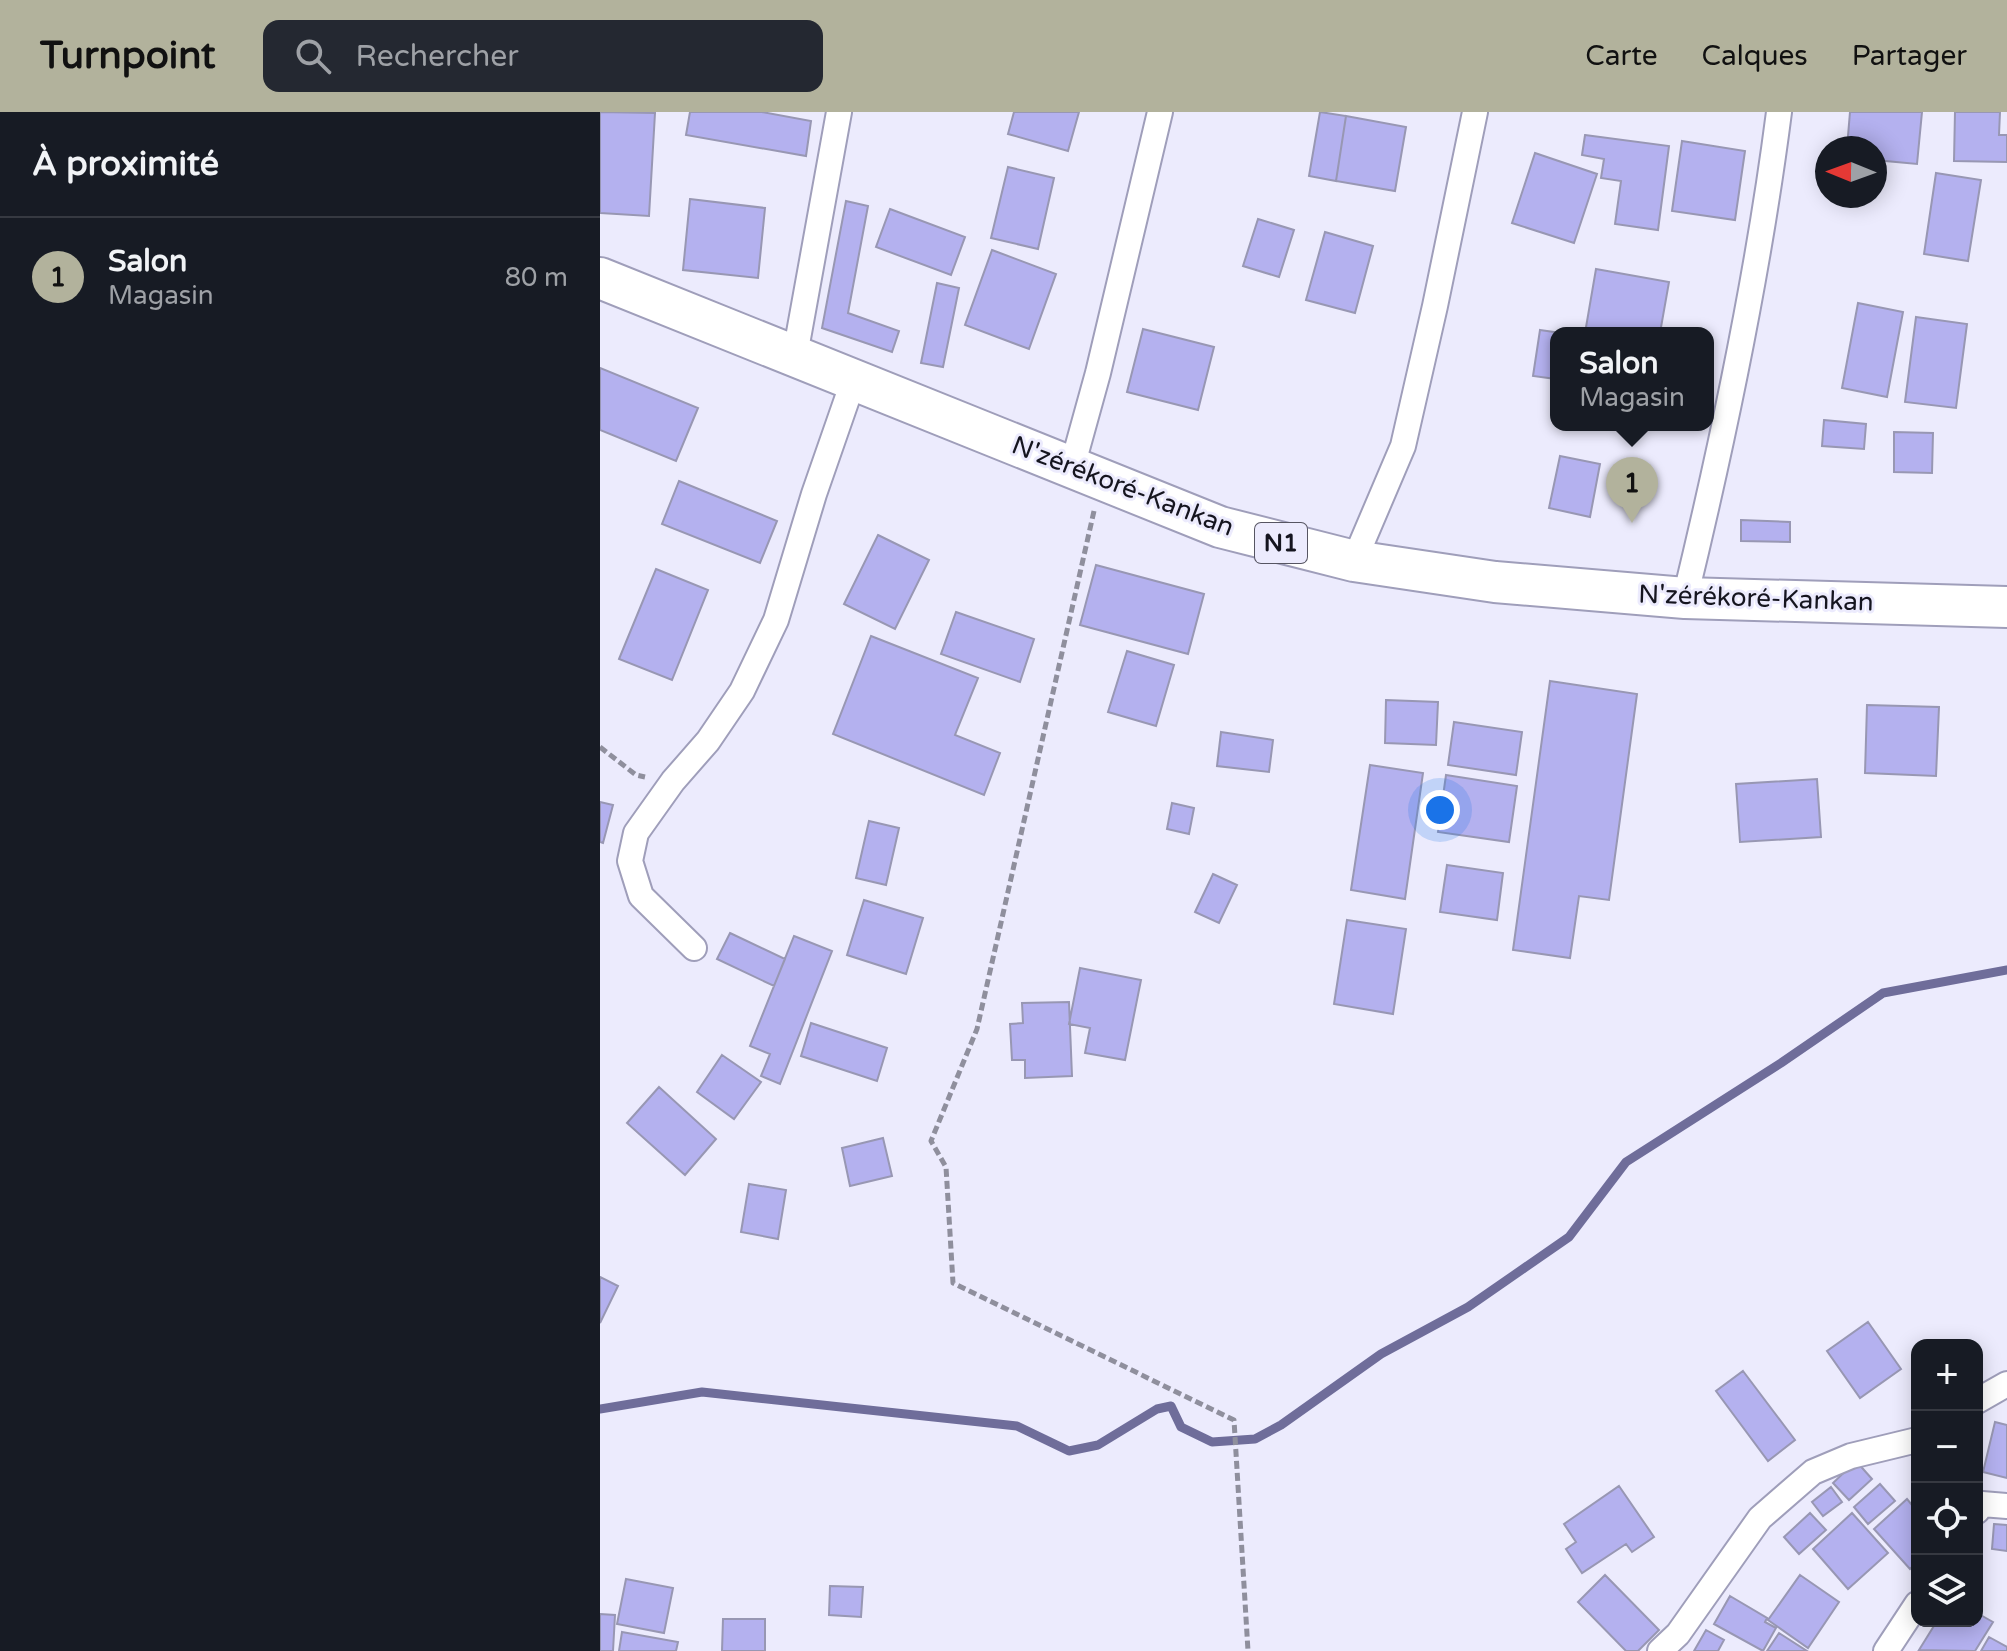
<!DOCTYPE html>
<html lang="fr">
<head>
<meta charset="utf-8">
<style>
  :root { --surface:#171b24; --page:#242831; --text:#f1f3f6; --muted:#9ea1a6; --line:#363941; --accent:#b2b29c }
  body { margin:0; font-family:"Varela Round",sans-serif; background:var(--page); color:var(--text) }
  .controls { position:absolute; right:24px; bottom:24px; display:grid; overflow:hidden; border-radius:16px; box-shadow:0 4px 20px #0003 }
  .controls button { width:72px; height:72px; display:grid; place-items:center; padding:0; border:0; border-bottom:2px solid var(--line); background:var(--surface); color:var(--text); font:40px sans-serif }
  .compass { position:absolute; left:1215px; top:24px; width:72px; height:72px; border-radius:50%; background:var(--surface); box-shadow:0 4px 20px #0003; rotate:271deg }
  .you { position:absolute; left:840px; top:698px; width:28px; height:28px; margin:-20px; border:6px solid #fff; border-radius:50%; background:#1a73e8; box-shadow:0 0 0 12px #1a73e833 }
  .badge { display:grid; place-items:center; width:52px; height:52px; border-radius:50%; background:var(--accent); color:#111; font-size:26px; font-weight:700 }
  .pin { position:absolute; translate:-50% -66px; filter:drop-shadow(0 2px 4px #0008) }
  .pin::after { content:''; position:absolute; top:42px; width:28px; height:24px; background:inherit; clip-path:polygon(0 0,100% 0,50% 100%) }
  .popup { position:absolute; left:950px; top:215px; width:164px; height:104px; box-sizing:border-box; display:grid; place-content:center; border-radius:16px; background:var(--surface); filter:drop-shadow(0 2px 6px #0005); font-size:26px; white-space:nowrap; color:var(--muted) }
  .popup b { font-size:30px; color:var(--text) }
  .popup::after { content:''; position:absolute; left:50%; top:100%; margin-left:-16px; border:16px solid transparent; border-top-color:var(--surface) }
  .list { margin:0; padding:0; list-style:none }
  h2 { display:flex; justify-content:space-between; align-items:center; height:104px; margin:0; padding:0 32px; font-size:34px }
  h2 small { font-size:26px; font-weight:400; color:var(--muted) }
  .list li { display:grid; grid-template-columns:52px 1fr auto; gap:24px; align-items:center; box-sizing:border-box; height:120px; padding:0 32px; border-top:2px solid var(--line) }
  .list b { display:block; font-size:30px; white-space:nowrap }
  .list p { margin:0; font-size:26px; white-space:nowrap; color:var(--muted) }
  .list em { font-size:26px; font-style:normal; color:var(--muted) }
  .icon { flex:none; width:44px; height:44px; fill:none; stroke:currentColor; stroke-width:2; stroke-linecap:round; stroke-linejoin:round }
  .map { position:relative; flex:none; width:1407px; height:1539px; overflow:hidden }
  header { display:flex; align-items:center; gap:48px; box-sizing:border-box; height:112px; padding:0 40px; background:var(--accent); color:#111 }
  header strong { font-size:38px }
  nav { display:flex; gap:44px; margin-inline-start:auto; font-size:28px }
  .search { width:560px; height:72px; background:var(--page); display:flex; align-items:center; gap:20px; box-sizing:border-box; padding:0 28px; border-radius:16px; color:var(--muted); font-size:30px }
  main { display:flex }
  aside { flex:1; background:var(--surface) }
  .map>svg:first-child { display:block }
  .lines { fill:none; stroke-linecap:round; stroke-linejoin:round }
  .stream { stroke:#6f6d9a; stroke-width:9 }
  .building { fill:#b4b1ef; stroke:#9897b3; stroke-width:2 }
  .minor-casing { stroke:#9f9eba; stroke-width:28 }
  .trunk-casing { stroke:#9f9eba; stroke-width:44 }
  .path { stroke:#8f8f9d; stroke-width:5; stroke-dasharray:8 4; stroke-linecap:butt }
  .minor { stroke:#fff; stroke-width:24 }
  .trunk { stroke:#fff; stroke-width:40 }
  .labels { text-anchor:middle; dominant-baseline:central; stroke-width:6; stroke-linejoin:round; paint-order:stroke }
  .shield { fill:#ecebfd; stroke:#565562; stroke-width:2 }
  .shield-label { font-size:24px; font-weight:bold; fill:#15151f }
  .street-label { font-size:26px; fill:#15151f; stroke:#ecebfd }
</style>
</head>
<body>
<header>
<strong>Turnpoint</strong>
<div class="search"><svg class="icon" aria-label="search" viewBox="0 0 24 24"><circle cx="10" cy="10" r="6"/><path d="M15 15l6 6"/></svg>Rechercher</div>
<nav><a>Carte</a><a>Calques</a><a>Partager</a></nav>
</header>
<main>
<aside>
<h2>À proximité<small></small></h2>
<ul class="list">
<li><span class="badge">1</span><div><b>Salon</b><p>Magasin</p></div><em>80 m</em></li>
</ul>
</aside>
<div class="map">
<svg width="1407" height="1539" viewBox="0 0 1407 1539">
  <rect width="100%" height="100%" fill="#ecebfd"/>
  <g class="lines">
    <path class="stream" d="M0,1297L102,1280L417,1314L469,1339L498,1333L557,1297L571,1294L581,1315L612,1330L655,1327L681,1313L781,1242L868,1195L969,1125L1026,1050L1181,951L1283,881L1407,858"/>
  </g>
  <path class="building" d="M0,0L55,1L49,104L0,101Z
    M90,0H162L211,9L206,44L86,23Z
    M414,0H479L468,39L408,22Z
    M720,0L746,4L736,69L709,64Z
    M1250,0H1322L1317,52L1275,48V36H1247Z
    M1355,0H1400L1399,23H1407V50L1354,49Z
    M746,4L806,15L795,79L736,69Z
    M985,23L1069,34L1058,118L1015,112L1021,69L1001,66L1004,47L982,43Z
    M1082,29L1145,39L1135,108L1072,99Z
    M935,41L997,62L974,131L912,111Z
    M408,55L454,66L438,137L391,126Z
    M1336,61L1381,68L1368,149L1324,142Z
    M90,87L165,96L158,166L83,158Z
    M246,89L268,94L248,201L299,219L292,240L222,216Z
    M290,97L365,125L351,163L276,135Z
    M658,107L694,118L679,165L643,154Z
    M725,120L773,134L755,201L706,188Z
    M392,138L456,162L429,237L365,213Z
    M996,157L1069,170L1060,221H985Z
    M337,171L359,176L343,255L321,251Z
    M1258,191L1303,200L1287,285L1242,276Z
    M1316,205L1367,212L1356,296L1305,290Z
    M543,217L614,235L598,298L527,280Z
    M940,218L961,221H956V267L933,264Z
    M0,256L98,296L76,349L0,318Z
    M1224,308L1266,312L1264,337L1222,334Z
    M1294,320L1333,321L1332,361L1294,360Z
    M960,344L1000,352L990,405L949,396Z
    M79,369L177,409L160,451L62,412Z
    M1141,408L1190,410V430L1141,429Z
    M278,423L329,448L295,517L244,492Z
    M496,453L604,482L588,542L480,513Z
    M56,457L108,478L72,568L19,547Z
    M356,500L434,527L420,570L341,542Z
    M271,524L378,566L355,623L400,641L384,683L233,622Z
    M527,539L574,553L556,614L508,600Z
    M950,569L1037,582L1009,788L979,784L970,846L913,838Z
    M786,588L838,590L836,633L785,631Z
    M1267,593L1339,595L1336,664L1265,661Z
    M854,610L922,620L916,663L848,653Z
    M621,620L673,628L669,660L617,654Z
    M770,653L823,661L805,787L751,778Z
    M846,663L917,674L909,730L838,720Z
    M1217,667L1221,725L1140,730L1136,672Z
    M0,690L13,693L3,731L0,730Z
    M572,691L594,696L589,722L567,717Z
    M269,709L299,716L286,773L256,766Z
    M847,753L903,761L897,808L840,800Z
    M613,762L637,773L619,811L595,800Z
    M264,788L323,806L306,862L247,843Z
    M747,808L806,817L793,902L734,892Z
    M130,821L185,847L174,874L117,847Z
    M194,824L232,839L180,972L161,964L170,942L150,934Z
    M480,856L541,868L525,948L485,941L490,916L469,912Z
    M469,890L472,964L425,966V948H412L410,912L423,911L422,891Z
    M211,911L287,936L277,969L201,944Z
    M122,943L161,970L134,1007L97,980Z
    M59,975L116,1027L85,1063L27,1011Z
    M283,1026L292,1064L250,1074L242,1036Z
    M149,1072L186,1078L178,1127L141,1120Z
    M0,1165L18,1174L0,1211Z
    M1268,1210L1301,1257L1260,1286L1227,1239Z
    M1143,1259L1195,1328L1168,1349L1116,1279Z
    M1395,1310L1407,1313V1366L1383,1360Z
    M1256,1349L1272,1367L1249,1388L1233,1371Z
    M1280,1372L1295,1389L1268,1412L1254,1395Z
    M1019,1374L1054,1425L1032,1440L1026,1432L982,1461L966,1437L976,1430L964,1412Z
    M1231,1375L1242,1390L1223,1404L1212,1390Z
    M1307,1387L1317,1399V1450L1310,1457L1274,1417Z
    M1210,1401L1226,1418L1199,1442L1184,1425Z
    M1252,1401L1288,1441L1248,1477L1213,1437Z
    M1394,1412L1407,1413V1439L1392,1437Z
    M1005,1463L1059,1518L1038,1539H1026L978,1490Z
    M1200,1463L1239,1490L1208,1536L1168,1508Z
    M26,1467L73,1476L64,1521L17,1512Z
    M230,1474L263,1475L261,1505L229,1503Z
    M1130,1484L1167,1506L1165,1510L1176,1516L1163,1539L1114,1512Z
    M1377,1501L1393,1510L1375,1539L1319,1538L1337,1509H1377Z
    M0,1502L15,1503L13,1539H0Z
    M123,1507H165V1539H122Z
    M1106,1518L1124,1528L1118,1539H1094Z
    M22,1520L78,1530L76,1539H19Z
    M1179,1521L1207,1539H1167Z
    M1389,1525L1407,1535V1539H1381Z"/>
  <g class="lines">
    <g class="minor-casing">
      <path id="minor" d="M195,243L239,0
        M472,355L498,261L560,0
        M754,449L803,334L835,194L875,0
        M1085,486C1124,325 1158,164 1179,0
        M94,836L41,784L30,749L36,721L73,669L108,629L142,579L176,508L214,382L254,267
        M1377,1289L1407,1272
        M1377,1399L1382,1392L1407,1394
        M1060,1539L1078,1522L1160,1406L1213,1360L1251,1344L1317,1328
        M1286,1539L1317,1492"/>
    </g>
    <g class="trunk-casing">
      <path id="trunk" d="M0,166L620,415L754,449L895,470L1085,486L1407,495"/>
    </g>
    <path class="path" d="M494,399L377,917L331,1029L346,1055L353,1171L634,1308L648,1539
      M0,635L36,663L45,665"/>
    <use href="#minor" class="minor"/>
    <use href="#trunk" class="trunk"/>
  </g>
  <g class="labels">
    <rect class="shield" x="655" y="411" width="52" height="40" rx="6"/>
    <g class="shield-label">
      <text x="681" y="431">N1</text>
    </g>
    <g class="street-label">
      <text transform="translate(523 374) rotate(21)">N'zérékoré-Kankan</text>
      <text transform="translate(1156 486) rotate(2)">N'zérékoré-Kankan</text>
    </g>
  </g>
</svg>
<div class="controls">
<button>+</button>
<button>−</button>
<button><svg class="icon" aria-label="locate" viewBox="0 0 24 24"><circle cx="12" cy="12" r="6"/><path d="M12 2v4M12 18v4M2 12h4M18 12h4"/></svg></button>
<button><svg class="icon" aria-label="layers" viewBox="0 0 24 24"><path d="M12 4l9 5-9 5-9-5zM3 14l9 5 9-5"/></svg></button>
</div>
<svg class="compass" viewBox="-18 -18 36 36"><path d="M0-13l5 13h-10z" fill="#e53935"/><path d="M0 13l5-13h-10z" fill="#9ea1a6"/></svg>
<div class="you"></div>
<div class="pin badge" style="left:1032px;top:411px">1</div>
<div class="popup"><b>Salon</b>Magasin</div>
</div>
</main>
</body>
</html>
